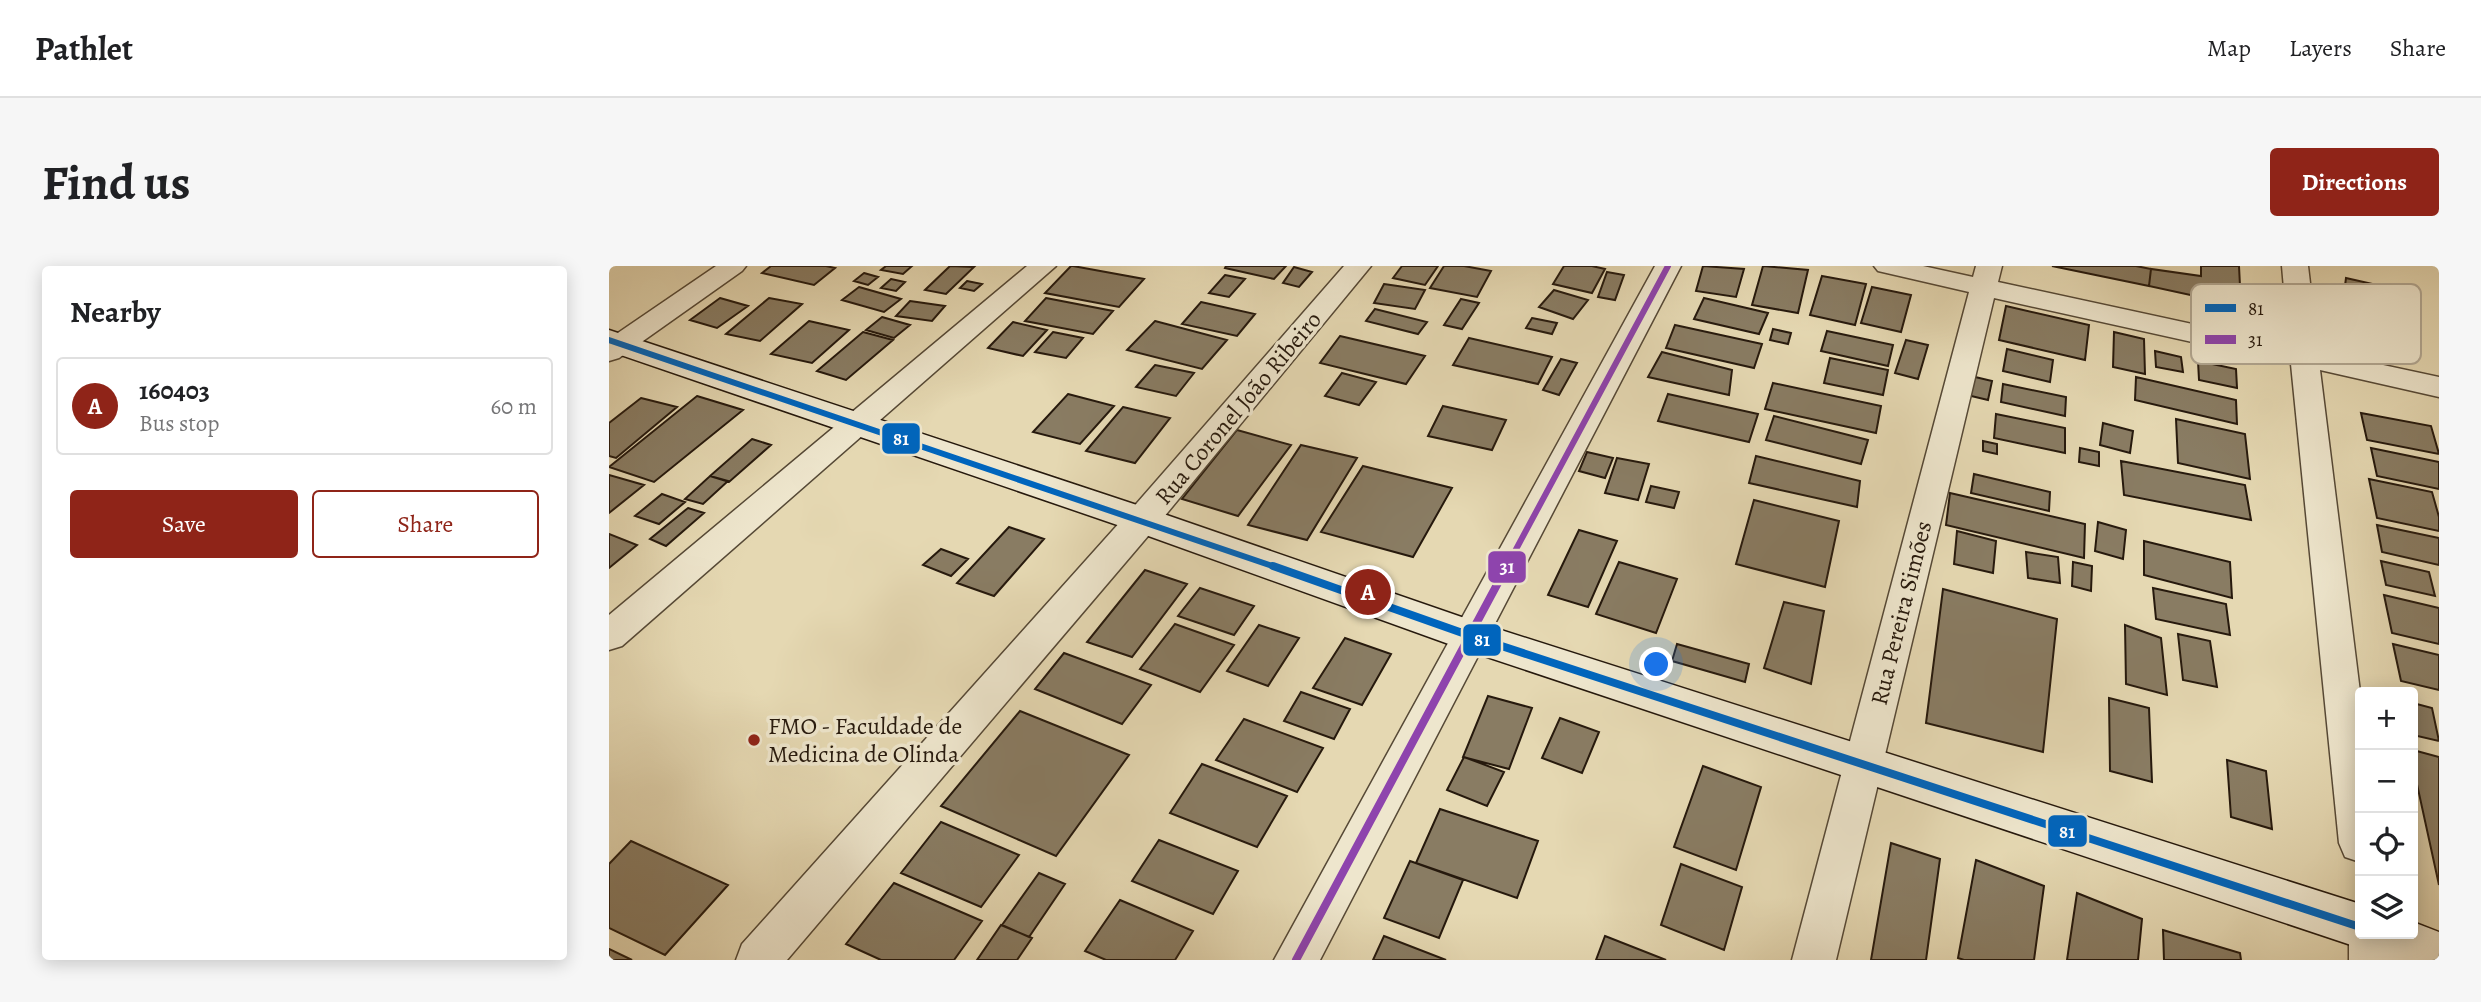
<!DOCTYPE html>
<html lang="en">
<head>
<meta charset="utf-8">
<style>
  :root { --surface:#fff; --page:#f6f6f6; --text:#202124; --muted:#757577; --line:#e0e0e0; --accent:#8f2418 }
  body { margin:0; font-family:Alegreya,serif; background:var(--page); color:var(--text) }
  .controls { position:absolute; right:21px; bottom:21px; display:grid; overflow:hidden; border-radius:7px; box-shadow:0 4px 18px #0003 }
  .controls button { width:63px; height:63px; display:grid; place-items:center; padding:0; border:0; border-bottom:2px solid var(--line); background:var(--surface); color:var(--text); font:35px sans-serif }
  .you { position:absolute; left:1048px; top:399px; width:24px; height:24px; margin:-18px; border:5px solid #fff; border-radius:50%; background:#1a73e8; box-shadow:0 0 0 10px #1a73e833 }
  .badge { display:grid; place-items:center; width:46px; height:46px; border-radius:50%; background:var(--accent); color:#fff; font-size:23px; font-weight:700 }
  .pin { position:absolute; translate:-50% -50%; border:4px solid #fff; box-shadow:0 2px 7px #0006 }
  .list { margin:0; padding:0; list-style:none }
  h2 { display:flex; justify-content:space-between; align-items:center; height:91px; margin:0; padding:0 28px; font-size:30px }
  h2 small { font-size:23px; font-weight:400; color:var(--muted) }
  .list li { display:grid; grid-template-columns:46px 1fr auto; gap:21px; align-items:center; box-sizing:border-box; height:98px; margin:0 14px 14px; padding:0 14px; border:2px solid var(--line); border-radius:7px }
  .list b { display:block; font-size:26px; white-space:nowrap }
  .list p { margin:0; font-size:23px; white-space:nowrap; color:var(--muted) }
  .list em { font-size:23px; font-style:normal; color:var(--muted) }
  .actions { display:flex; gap:14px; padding:21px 28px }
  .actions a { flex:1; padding:16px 0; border:2px solid var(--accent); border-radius:7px; text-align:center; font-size:24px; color:var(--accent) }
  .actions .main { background:var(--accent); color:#fff }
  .icon { flex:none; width:38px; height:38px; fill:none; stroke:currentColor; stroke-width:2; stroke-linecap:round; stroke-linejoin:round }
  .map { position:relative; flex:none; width:1830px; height:694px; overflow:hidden; border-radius:7px }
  header { display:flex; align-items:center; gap:42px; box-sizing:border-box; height:98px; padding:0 35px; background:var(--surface); border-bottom:2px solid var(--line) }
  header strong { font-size:33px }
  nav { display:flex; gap:38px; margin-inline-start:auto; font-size:24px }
  .intro { display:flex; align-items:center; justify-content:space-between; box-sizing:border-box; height:168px; padding:0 42px }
  h1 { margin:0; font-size:49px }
  .button { padding:18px 32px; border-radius:7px; background:var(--accent); color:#fff; font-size:24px; font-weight:700 }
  main { display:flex; gap:42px; padding:0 42px }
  aside { flex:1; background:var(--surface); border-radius:7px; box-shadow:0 4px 18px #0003 }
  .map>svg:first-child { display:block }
  .building { fill:#897c63; stroke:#26190d; stroke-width:2 }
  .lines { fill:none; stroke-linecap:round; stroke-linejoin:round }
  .street-casing { stroke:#564936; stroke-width:3 }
  .secondary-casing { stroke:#26190d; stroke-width:3 }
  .street { fill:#eee6cd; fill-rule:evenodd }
  .secondary { fill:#eee6cd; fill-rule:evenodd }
  .bus-1-far1-casing { stroke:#eee6cd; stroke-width:10 }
  .bus-1-casing { stroke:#eee6cd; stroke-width:13 }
  .bus-2-far1-casing { stroke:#eee6cd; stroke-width:10 }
  .bus-2-casing { stroke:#eee6cd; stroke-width:13 }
  .bus-1-far1 { stroke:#0065bd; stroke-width:6 }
  .bus-1 { stroke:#0065bd; stroke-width:8 }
  .bus-2-far1 { stroke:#8e44ad; stroke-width:6 }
  .bus-2 { stroke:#8e44ad; stroke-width:8 }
  .poi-dot { fill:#8f2418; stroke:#eee6cd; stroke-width:2.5 }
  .labels { text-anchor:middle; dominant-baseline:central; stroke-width:7; stroke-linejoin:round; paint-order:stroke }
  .street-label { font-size:24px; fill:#26190d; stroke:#eee6cd }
  .poi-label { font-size:24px; fill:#26190d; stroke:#eee6cd; text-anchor:start }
  .key { fill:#eee6cd; stroke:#b2a893; stroke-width:2 }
  .key-label { font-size:19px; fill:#26190d }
  .line-badge { stroke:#eee6cd; stroke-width:2.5 }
  .badge-label { font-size:19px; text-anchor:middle; font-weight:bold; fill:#fff }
</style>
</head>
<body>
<header>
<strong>Pathlet</strong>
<nav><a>Map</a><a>Layers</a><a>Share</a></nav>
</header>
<div class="intro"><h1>Find us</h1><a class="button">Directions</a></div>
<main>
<aside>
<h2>Nearby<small></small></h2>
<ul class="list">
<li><span class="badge">A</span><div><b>160403</b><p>Bus stop</p></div><em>60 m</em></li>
</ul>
<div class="actions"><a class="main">Save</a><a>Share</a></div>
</aside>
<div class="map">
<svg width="1830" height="694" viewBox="0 0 1830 694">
  <rect width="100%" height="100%" fill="#e5d8b2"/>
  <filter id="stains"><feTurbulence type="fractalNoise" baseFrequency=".00286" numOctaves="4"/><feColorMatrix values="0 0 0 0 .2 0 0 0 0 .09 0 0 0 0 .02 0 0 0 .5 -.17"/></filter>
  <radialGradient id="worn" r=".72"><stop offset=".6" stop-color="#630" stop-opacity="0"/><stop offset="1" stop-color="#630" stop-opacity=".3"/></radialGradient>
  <path class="building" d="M162,0H217L226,2L205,19L153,7Z
    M277,0H303L294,8L272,4Z
    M341,0L365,1L337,28L316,24Z
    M462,0H464L535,13L510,41L436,27Z
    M617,0H677L665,13L616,2Z
    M793,0H829L816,19L784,12Z
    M835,0H855L882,5L868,31L821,22Z
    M955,0H983L996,3L983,27L944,18Z
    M1094,0L1135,3L1127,31L1087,25Z
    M1154,0L1199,4L1189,47L1143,39Z
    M1443,0H1527L1542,3L1540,20Z
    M1592,0H1630L1632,40L1540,20L1542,3L1592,10Z
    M685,1L703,6L690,21L674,17Z
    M998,6L1015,9L1006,34L989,31Z
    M255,7L269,11L259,19L245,15Z
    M616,9L636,13L620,31L600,27Z
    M1213,10L1257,18L1246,59L1201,49Z
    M1737,12L1777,21L1779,32L1790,36L1788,45L1734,35Z
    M282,13L296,16L287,25L272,22Z
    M358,15L373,18L365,25L351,22Z
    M775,18L816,24L806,43L765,37Z
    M250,21L292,33L275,46L233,34Z
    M1263,21L1302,29L1292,66L1252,57Z
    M945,24L979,34L964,53L930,41Z
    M111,32L139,40L108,62L81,54Z
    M160,32L193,38L151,75L117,68Z
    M437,32L504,45L484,68L416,55Z
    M1095,32L1159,47L1150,68L1085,53Z
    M852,33L870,37L853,63L835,59Z
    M301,35L336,40L323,55L287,50Z
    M592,36L646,48L628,70L573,58Z
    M1397,40L1480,59L1476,94L1390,74Z
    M766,43L818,56L809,68L757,55Z
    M273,51L301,59L285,72L257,64Z
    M923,52L948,57L943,68L917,62Z
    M200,55L240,64L203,97L162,88Z
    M546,55L618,74L593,103L518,84Z
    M404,56L438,64L414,90L379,82Z
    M1066,59L1153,78L1145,102L1057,82Z
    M1164,63L1182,67L1179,78L1161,74Z
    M1218,65L1284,79L1279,100L1212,85Z
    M254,66L284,74L237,114L208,105Z
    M444,66L474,72L457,92L426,86Z
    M1505,66L1535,73L1536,108L1504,101Z
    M731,70L816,90L797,118L711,97Z
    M860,72L943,91L929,118L844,99Z
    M1297,74L1319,79L1309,113L1286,107Z
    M1398,83L1444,94L1441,116L1394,105Z
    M1546,85L1572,91L1574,106L1547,101Z
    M1053,86L1123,104L1120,129L1039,111Z
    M1221,92L1279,104L1274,129L1215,117Z
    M952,93L968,97L950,129L934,124Z
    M1589,95L1627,103L1628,122L1590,114Z
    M546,99L585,107L567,130L527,121Z
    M733,107L767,116L750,139L716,130Z
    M1362,110L1383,115L1379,134L1358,129Z
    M1527,111L1627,134L1628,158L1526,134Z
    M1164,117L1272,140L1267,167L1156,143Z
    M1394,118L1457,131L1456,150L1392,136Z
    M459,128L505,140L471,178L424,166Z
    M1059,128L1149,148L1140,176L1049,155Z
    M88,130L134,144L45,216L0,201Z
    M32,132L68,141L7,192L0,190V157Z
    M834,140L897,154L883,184L819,170Z
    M514,141L561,152L526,197L477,185Z
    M1752,147L1822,160L1830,188L1758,174Z
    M1387,148L1456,162V187L1385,172Z
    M1165,150L1259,174L1252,198L1157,174Z
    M1567,153L1636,168L1641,213L1569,197Z
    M1494,157L1524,165L1521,187L1491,179Z
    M628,164L682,179L629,250L573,233Z
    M143,173L162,179L120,216L101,210Z
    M1374,175L1388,178V188L1374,185Z
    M692,179L748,192L698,274L639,259Z
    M1471,182L1490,186V200L1470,196Z
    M1762,182L1830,196V223L1768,210Z
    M978,186L1004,192L996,212L970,205Z
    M1147,190L1251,215L1248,241L1140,217Z
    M1008,192L1040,198L1029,234L996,227Z
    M1512,195L1636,219L1642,254L1515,229Z
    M754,200L843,222L804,291L712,266Z
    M1365,208L1441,226L1440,245L1362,227Z
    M0,209L35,219L0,247Z
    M101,210L119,215L94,238L76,233Z
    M1760,213L1823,226L1830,251V265L1768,252Z
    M1042,220L1070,226L1065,242L1037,236Z
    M1341,227L1476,258L1475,292L1337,259Z
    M53,228L76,236L50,258L26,250Z
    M1145,234L1230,255L1216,321L1127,298Z
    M79,242L95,247L57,280L41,273Z
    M1489,256L1517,264L1514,293L1486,285Z
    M1768,259L1830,272V299L1773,286Z
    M400,261L435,273L385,330L348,317Z
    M970,264L1008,275L979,341L939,329Z
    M1348,265L1387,275L1384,307L1345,298Z
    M0,268L28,279L0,302Z
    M1535,275L1621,296L1623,332L1535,309Z
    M332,283L359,293L342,310L314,299Z
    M1417,286L1449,291L1451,317L1419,312Z
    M1772,295L1820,306L1826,330L1777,319Z
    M1010,296L1068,313L1047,367L987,348Z
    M1464,296L1483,300L1482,325L1463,320Z
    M536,304L578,318L523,391L478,376Z
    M591,322L645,340L625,369L569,350Z
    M1544,322L1617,338L1621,369L1547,353Z
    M1334,323L1448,353L1434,486L1317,457Z
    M1775,329L1830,342V378L1783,367Z
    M1175,336L1215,345L1202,418L1155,402Z
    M566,358L625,379L591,426L531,403Z
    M650,359L690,372L659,420L618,405Z
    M1516,359L1552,372L1558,429L1517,418Z
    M1569,368L1601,375L1608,421L1574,414Z
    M736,372L782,388L753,439L704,422Z
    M1068,378L1140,398L1136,416L1063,395Z
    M1784,378L1830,389V424L1792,415Z
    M455,387L542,419L513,458L426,423Z
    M692,426L741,443L725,473L675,455Z
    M879,430L923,442L900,503L854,491Z
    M1500,432L1540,442L1543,516L1501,505Z
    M1804,437L1823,442L1830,475L1804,469Z
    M411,445L520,489L447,590L332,540Z
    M951,452L990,466L973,507L933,492Z
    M635,453L714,482L688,526L607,494Z
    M1804,484L1830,491V619L1804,500Z
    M855,491L895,506L878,540L838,524Z
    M1618,494L1657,505L1663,563L1622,551Z
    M593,498L678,530L648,581L561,547Z
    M1094,500L1152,521L1127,604L1065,581Z
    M831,543L929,575L908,632L807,597Z
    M332,556L410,589L372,641L292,607Z
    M550,574L629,605L604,648L523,615Z
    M22,575L119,619L56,689L0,662V598Z
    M1282,577L1331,593L1317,694H1262Z
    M1367,594L1435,620L1425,694H1355L1349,692Z
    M801,595L854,614L830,672L775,652Z
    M1072,598L1133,621L1115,684L1052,659Z
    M430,607L456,618L420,671L393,659Z
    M285,617L373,655L345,694H272L237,678Z
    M1468,627L1533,653L1529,694H1458Z
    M511,634L584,665L566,694H497L476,685Z
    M392,659L423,672L408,694H368Z
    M1554,664L1631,687L1632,694H1555Z
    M775,670L837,694H764Z
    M996,670L1057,694H987Z
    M0,683L23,694H0Z"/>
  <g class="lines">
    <g class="street-casing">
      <path id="street" d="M107,0H137L133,5L10,92L0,95V73Z
        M418,0H447L13,380L0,384V349Z
        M735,0H762L545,263L178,694H127L133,678L521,245Z
        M1046,0H1072L711,694H665Z
        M1265,0H1314L1364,11L1367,0H1393L1389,16L1680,79L1673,0H1699L1709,85L1830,111V131L1711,104L1751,426V596L1736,591L1730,577L1682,98L1385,32L1227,694H1183L1360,26L1269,5Z
        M1751,651V668H1784V694H1740V668L1747,653Z"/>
    </g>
    <g class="secondary-casing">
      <path id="secondary" d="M0,64L546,245L867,356L1751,638V668H1804V656L1830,666V694H1777L1754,683L848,381L520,263L0,85Z"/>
    </g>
    <use href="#street" class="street"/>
    <use href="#secondary" class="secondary"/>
    <g class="bus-1-far1-casing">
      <path id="bus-1-far1" d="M0,74L669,302"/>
    </g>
    <g class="bus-1-casing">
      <path id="bus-1" d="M664,300L862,370L1751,661"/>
    </g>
    <g class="bus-2-far1-casing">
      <path id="bus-2-far1" d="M897,302L1059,0"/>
    </g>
    <g class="bus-2-casing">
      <path id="bus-2" d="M687,694L898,300"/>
    </g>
    <use href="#bus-1-far1" class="bus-1-far1"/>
    <use href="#bus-1" class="bus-1"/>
    <use href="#bus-2-far1" class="bus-2-far1"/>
    <use href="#bus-2" class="bus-2"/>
  </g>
  <circle class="poi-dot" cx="145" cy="474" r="7"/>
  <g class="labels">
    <g class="street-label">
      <text transform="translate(629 142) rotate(-50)">Rua Coronel João Ribeiro</text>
      <text transform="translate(1292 347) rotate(-76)">Rua Pereira Simões</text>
    </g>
    <g class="poi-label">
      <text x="159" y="460">FMO - Faculdade de<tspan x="159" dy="28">Medicina de Olinda</tspan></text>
    </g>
  </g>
  <rect x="1582" y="18" width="230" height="80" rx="10" class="key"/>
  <rect x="1596" y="38" width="31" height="8" fill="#0065bd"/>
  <rect x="1596" y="69" width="31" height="9" fill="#8e44ad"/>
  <g class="key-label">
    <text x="1639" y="49">81</text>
    <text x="1639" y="80">31</text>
  </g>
  <g class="line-badge">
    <rect x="272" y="156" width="40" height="33" rx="7" fill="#0065bd"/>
    <rect x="878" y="284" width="40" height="34" rx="7" fill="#8e44ad"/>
    <rect x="853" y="357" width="40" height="34" rx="7" fill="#0065bd"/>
    <rect x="1438" y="548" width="41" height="34" rx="7" fill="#0065bd"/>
  </g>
  <g class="badge-label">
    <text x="292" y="179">81</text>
    <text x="898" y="307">31</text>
    <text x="873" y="380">81</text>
    <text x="1458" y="572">81</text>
  </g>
  <rect width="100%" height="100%" filter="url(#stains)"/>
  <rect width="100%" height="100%" fill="url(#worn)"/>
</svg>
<div class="controls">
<button>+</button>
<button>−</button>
<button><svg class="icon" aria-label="locate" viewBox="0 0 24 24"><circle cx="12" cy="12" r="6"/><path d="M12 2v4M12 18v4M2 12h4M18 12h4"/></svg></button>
<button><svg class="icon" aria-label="layers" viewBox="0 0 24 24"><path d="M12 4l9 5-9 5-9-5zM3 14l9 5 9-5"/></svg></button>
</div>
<div class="you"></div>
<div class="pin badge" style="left:759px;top:326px">A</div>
</div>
</main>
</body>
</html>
